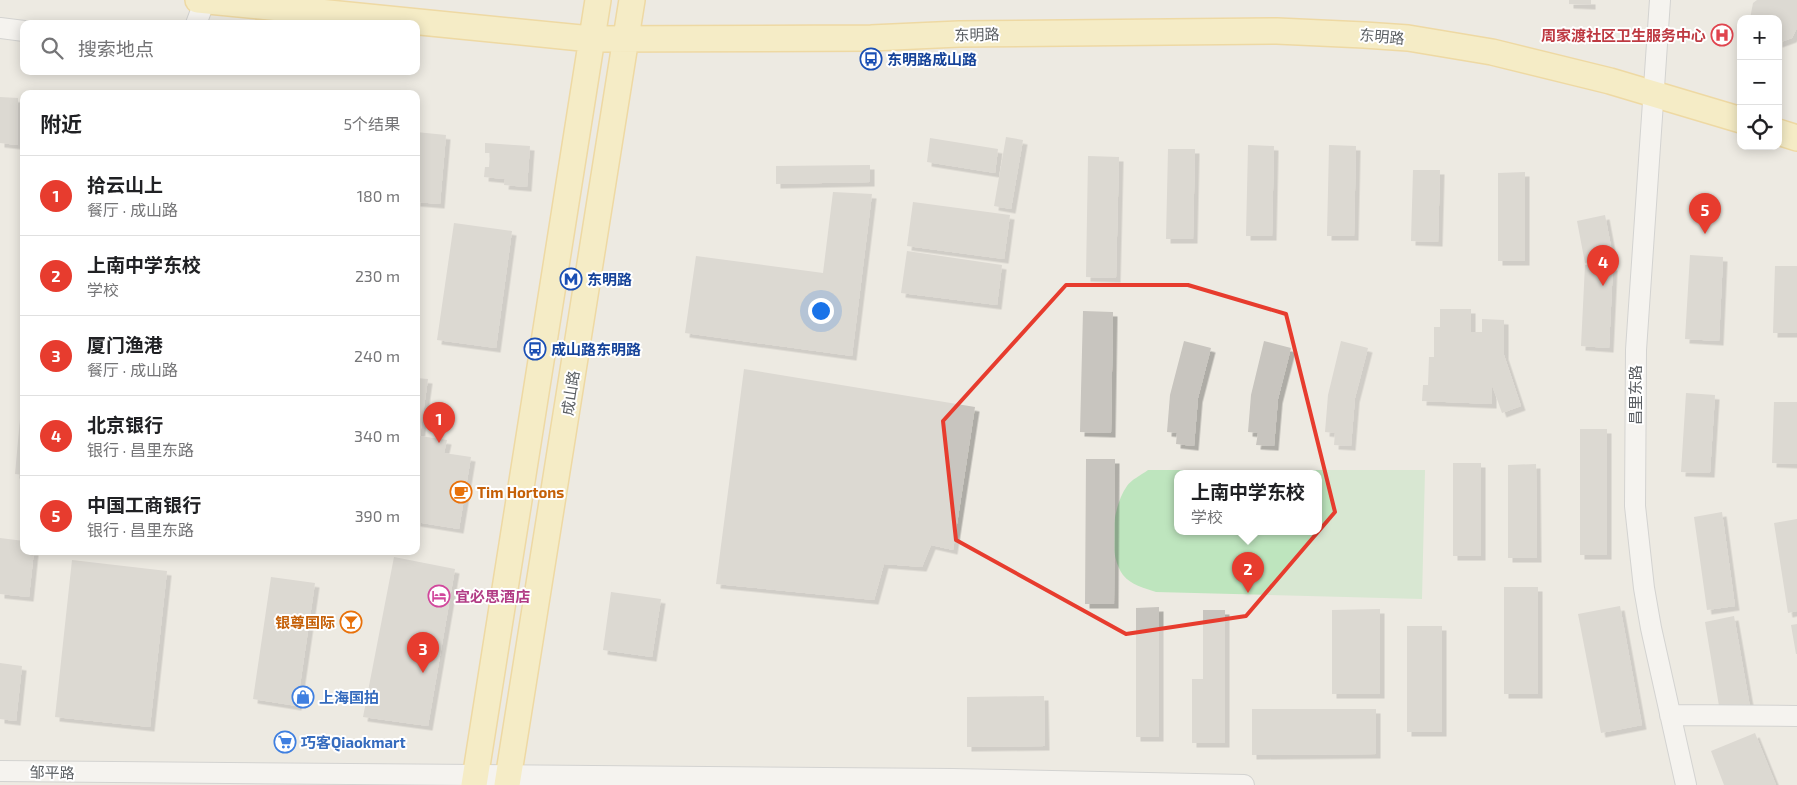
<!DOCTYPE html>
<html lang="zh">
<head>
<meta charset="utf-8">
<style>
  :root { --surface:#fff; --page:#f2f2f2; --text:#202124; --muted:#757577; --line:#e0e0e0; --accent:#e73c2e }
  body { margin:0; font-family:"Exo 2","Noto Sans SC",sans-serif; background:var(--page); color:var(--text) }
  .controls { position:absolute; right:15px; top:15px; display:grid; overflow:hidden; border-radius:10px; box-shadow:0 2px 12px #0003 }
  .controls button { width:45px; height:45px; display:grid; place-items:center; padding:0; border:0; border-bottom:1px solid var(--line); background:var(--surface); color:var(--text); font:25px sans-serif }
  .you { position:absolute; left:820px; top:310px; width:18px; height:18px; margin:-12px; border:4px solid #fff; border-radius:50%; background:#1a73e8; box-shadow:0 0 0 8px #1a73e833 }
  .badge { display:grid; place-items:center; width:32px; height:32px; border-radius:50%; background:var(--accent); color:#fff; font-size:16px; font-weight:700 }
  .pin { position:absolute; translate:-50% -41px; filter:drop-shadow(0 1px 2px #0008) }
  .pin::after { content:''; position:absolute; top:26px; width:18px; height:15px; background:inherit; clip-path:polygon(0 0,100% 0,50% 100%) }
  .popup { position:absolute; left:1174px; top:470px; width:148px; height:65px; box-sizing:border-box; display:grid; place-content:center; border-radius:10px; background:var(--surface); filter:drop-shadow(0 1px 4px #0005); font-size:16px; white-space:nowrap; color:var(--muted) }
  .popup b { font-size:19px; color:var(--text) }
  .popup::after { content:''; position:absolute; left:50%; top:100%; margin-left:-10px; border:10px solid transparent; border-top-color:var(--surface) }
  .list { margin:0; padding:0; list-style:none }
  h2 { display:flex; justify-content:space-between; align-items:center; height:65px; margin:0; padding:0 20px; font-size:21px }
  h2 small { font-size:16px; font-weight:400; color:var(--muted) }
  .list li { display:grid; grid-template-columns:32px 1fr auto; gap:15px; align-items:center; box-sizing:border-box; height:80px; padding:0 20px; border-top:1px solid var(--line) }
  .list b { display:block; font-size:19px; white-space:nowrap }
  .list p { margin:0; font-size:16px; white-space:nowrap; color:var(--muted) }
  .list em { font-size:16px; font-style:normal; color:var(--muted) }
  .icon { flex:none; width:28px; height:28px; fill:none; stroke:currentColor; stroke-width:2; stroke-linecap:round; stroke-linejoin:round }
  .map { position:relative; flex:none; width:1797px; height:785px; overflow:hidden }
  .search { position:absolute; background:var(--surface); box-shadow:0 2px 12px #0003; left:20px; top:20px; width:400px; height:55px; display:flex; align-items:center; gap:12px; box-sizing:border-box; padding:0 18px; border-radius:10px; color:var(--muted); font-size:19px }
  .panel { position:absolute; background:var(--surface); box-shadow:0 2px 12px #0003; left:20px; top:90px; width:400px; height:465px; border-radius:10px }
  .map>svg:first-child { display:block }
  .green { fill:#bee5be; fill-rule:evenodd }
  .building { fill:#c8c5bf; filter:url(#shadow) }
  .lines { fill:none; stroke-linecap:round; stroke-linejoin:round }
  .minor-casing { stroke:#b4b8bc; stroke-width:22 }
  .major-casing { stroke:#f0c558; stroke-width:28 }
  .minor { stroke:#fff; stroke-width:20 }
  .major { stroke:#fef0a5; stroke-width:25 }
  .marked { fill:none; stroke:#e73c2e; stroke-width:4; stroke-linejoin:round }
  .labels { text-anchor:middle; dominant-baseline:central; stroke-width:4; stroke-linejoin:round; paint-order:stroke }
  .street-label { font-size:15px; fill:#5a5e62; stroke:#fff }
  .health-label { font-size:15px; font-weight:bold; fill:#be3a42; stroke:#fff; text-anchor:end }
  .transit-label { font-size:15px; font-weight:bold; fill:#164399; stroke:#fff; text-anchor:start }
  .food-label { font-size:15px; font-weight:bold; fill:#c56008; stroke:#fff; text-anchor:start }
  .hotel-label { font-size:15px; font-weight:bold; fill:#b23c85; stroke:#fff; text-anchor:start }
  .shop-label { font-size:15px; font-weight:bold; fill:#366cbe; stroke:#fff; text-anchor:start }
</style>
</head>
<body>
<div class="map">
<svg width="1797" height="785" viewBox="0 0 1797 785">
  <defs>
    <filter id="shadow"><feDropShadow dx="4.5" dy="4.5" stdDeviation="0" flood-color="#0004"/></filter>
  </defs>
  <rect width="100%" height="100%" fill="#edeae2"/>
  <path class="green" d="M1148,470H1425L1422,599L1156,592C1144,588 1131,585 1123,575C1107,553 1112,507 1127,486C1131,480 1141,475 1148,470ZM1178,474H1318V532H1178Z"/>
  <path class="building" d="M1569,0H1591V5L1569,4Z
    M1757,0H1797V28L1792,38L1778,43V19H1750L1753,3Z
    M0,97L18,98V145L0,143Z
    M416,132L446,135L440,204L416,202Z
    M1006,137L1023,140L1011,209L994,206Z
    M930,138L998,149L995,173L927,162Z
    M485,143L530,146L527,187L504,185L505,179L484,177L485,167H489L490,153H485Z
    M1248,145L1274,146L1272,236H1246Z
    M1329,145L1356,146L1354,236H1327Z
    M1168,149H1195L1193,239H1166Z
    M1088,156L1119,157L1116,278L1086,277Z
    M870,165V182L776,184V166Z
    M1413,170H1440L1438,242L1411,241Z
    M1525,172V261H1498V173Z
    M833,192L872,194L852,356L685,333L696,256L823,273Z
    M913,202L1010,215L1004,259L907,246Z
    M1605,215L1613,257L1585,263L1577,221Z
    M454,223L512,231L496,348L437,340Z
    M907,251L1002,265L997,305L901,293Z
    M1690,255L1723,257L1719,341L1685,339Z
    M1585,265L1613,266L1609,348L1581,346Z
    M1775,266H1797V333H1773Z
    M1440,309H1471V332H1482V319L1504,320V355L1521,406L1502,413L1492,385V404L1422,401L1423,385H1428L1429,357H1434V327H1440Z
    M1083,311L1113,312L1111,433L1080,432Z
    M1184,341L1211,348L1198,398L1194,446L1176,444L1177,433L1167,432L1170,395Z
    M1264,341L1291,348L1278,399L1274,446L1256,445L1258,433L1248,432L1251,395Z
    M1341,341L1368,348L1355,398L1351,446L1334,445L1335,433L1325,432L1328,395Z
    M22,363H24V377H21Z
    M744,369L975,407L953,550L931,545L922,567L884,564L874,600L716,584Z
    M416,378L428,379L420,436L447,440L444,453L471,457L459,529L416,522Z
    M1686,393L1715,395L1710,473L1681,472Z
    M22,397L24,398V475L15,474Z
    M1774,402H1797V464L1772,463Z
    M1580,429H1607V555H1580Z
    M1086,459H1115L1114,604H1085Z
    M1453,463H1481V556H1453Z
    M1536,464L1537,558H1508V465Z
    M1722,512L1735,606L1707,610L1694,517Z
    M1797,519V611L1788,613L1774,523Z
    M0,538L24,541V551H34L29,597L0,594Z
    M394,557L455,569L428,726L363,717Z
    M72,560L167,571L150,727L55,717Z
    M271,577L315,583L297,706L253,699Z
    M1504,587H1538V694H1504Z
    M611,592L661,599L652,657L603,650Z
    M1620,606L1642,725L1601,733L1578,614Z
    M1159,607V737H1136V608Z
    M1380,609V694H1332V610Z
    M1203,610H1225V743H1192V679H1203Z
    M1734,616L1750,707L1720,712L1705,622Z
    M1797,624V654H1796L1791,625Z
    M1407,626H1442V732H1407Z
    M0,663L22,666L16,721L0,719Z
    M1044,696L1045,746L967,747V697Z
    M1252,709H1376V754L1252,755Z
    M1755,733L1776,785H1724L1711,751Z"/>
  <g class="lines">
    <g class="minor-casing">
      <path id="minor" d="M1660,0L1636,350L1635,506L1644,588L1651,628L1686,785
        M196,24L205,0
        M0,28L24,31
        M1670,715L1797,716
        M0,771L952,779L1244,785"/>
    </g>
    <g class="major-casing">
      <path id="major" d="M198,0L591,39L871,38L959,34L1277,31L1364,35L1408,38L1492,52L1610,81L1741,120
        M1778,132L1797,138
        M474,785L598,0
        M507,785L632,0"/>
    </g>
    <use href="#minor" class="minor"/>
    <use href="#major" class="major"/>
  </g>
  <path d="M0 0H1797V785H0ZM1066,285H1188L1286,314L1335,512L1246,616L1126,634L956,540L943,421Z" fill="#edeae2" fill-opacity=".55" fill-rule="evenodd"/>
  <path class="marked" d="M1066,285H1188L1286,314L1335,512L1246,616L1126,634L956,540L943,421Z"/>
  <defs>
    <g id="hospital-ring" transform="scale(1.125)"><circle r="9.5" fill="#fff" stroke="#e0444e" stroke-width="1.5"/><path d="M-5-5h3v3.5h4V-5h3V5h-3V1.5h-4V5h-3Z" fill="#e0444e"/></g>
    <g id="bus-ring" transform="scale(1.125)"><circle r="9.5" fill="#fff" stroke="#1a4fb4" stroke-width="1.5"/><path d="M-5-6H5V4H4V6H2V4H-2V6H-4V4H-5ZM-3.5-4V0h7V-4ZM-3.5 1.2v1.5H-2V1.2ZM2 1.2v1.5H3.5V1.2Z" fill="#1a4fb4"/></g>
    <g id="metro-ring" transform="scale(1.125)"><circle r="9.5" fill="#fff" stroke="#1a4fb4" stroke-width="1.5"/><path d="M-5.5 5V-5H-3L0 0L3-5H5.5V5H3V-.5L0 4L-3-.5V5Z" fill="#1a4fb4"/></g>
    <g id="cafe-ring" transform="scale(1.125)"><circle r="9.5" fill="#fff" stroke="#e8710a" stroke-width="1.5"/><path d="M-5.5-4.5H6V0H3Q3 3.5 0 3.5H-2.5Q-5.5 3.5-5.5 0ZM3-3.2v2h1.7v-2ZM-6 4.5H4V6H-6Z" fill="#e8710a"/></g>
    <g id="hotel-ring" transform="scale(1.125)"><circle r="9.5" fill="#fff" stroke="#d1479c" stroke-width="1.5"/><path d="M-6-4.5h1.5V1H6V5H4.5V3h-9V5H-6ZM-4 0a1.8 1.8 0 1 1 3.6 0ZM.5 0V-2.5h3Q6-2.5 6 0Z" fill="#d1479c"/></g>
    <g id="bar-ring" transform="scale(1.125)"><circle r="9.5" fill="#fff" stroke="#e8710a" stroke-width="1.5"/><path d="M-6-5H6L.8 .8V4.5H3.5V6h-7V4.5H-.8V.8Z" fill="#e8710a"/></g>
    <g id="shop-ring" transform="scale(1.125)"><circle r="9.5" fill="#fff" stroke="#3f7fe0" stroke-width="1.5"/><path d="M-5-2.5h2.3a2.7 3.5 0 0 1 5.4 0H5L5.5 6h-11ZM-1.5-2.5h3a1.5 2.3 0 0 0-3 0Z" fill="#3f7fe0"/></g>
    <g id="supermarket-ring" transform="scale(1.125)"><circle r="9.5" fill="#fff" stroke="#3f7fe0" stroke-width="1.5"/><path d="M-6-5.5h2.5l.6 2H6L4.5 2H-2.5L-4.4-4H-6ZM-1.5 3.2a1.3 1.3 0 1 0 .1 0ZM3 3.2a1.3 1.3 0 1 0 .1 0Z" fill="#3f7fe0"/></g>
  </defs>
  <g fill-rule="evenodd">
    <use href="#hospital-ring" x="1722" y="35"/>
    <use href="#bus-ring" x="871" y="59"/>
    <use href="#metro-ring" x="571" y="279"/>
    <use href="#bus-ring" x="535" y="349"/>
    <use href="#cafe-ring" x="461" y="492"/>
    <use href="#hotel-ring" x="439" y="596"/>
    <use href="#bar-ring" x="351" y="622"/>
    <use href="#shop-ring" x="303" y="697"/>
    <use href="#supermarket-ring" x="285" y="742"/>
  </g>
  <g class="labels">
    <g class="street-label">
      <text transform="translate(977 34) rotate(-1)">东明路</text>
      <text transform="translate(1382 36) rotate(5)">东明路</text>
      <text transform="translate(570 393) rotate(-81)">成山路</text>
      <text transform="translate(1635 395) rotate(-90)">昌里东路</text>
      <text transform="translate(52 772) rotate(1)">邹平路</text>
    </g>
    <g class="health-label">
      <text x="1706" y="35">周家渡社区卫生服务中心</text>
    </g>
    <g class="transit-label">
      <text x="887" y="59">东明路成山路</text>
      <text x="587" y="279">东明路</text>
      <text x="551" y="349">成山路东明路</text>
    </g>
    <g class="food-label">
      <text x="477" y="492">Tim Hortons</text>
      <text x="335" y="622" text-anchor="end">银尊国际</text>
    </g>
    <g class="hotel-label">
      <text x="455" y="596">宜必思酒店</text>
    </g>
    <g class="shop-label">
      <text x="319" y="697">上海国拍</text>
      <text x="301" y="742">巧客Qiaokmart</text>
    </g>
  </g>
</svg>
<div class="controls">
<button>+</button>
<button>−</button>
<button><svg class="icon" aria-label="locate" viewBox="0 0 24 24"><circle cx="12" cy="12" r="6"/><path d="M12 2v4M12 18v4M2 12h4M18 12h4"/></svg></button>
</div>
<div class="you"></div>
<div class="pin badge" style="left:439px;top:443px">1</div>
<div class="pin badge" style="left:1248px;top:593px">2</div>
<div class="popup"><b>上南中学东校</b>学校</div>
<div class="pin badge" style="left:423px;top:673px">3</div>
<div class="pin badge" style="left:1603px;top:286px">4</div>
<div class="pin badge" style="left:1705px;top:234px">5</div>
<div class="search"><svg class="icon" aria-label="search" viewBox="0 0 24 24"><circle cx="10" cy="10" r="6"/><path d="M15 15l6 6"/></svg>搜索地点</div>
<section class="panel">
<h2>附近<small>5个结果</small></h2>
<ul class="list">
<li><span class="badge">1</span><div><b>拾云山上</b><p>餐厅 · 成山路</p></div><em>180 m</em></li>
<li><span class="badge">2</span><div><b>上南中学东校</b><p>学校</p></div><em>230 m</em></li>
<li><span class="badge">3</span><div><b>厦门渔港</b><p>餐厅 · 成山路</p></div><em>240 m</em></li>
<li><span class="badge">4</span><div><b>北京银行</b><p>银行 · 昌里东路</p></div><em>340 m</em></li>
<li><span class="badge">5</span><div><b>中国工商银行</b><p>银行 · 昌里东路</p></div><em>390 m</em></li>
</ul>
</section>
</div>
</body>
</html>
